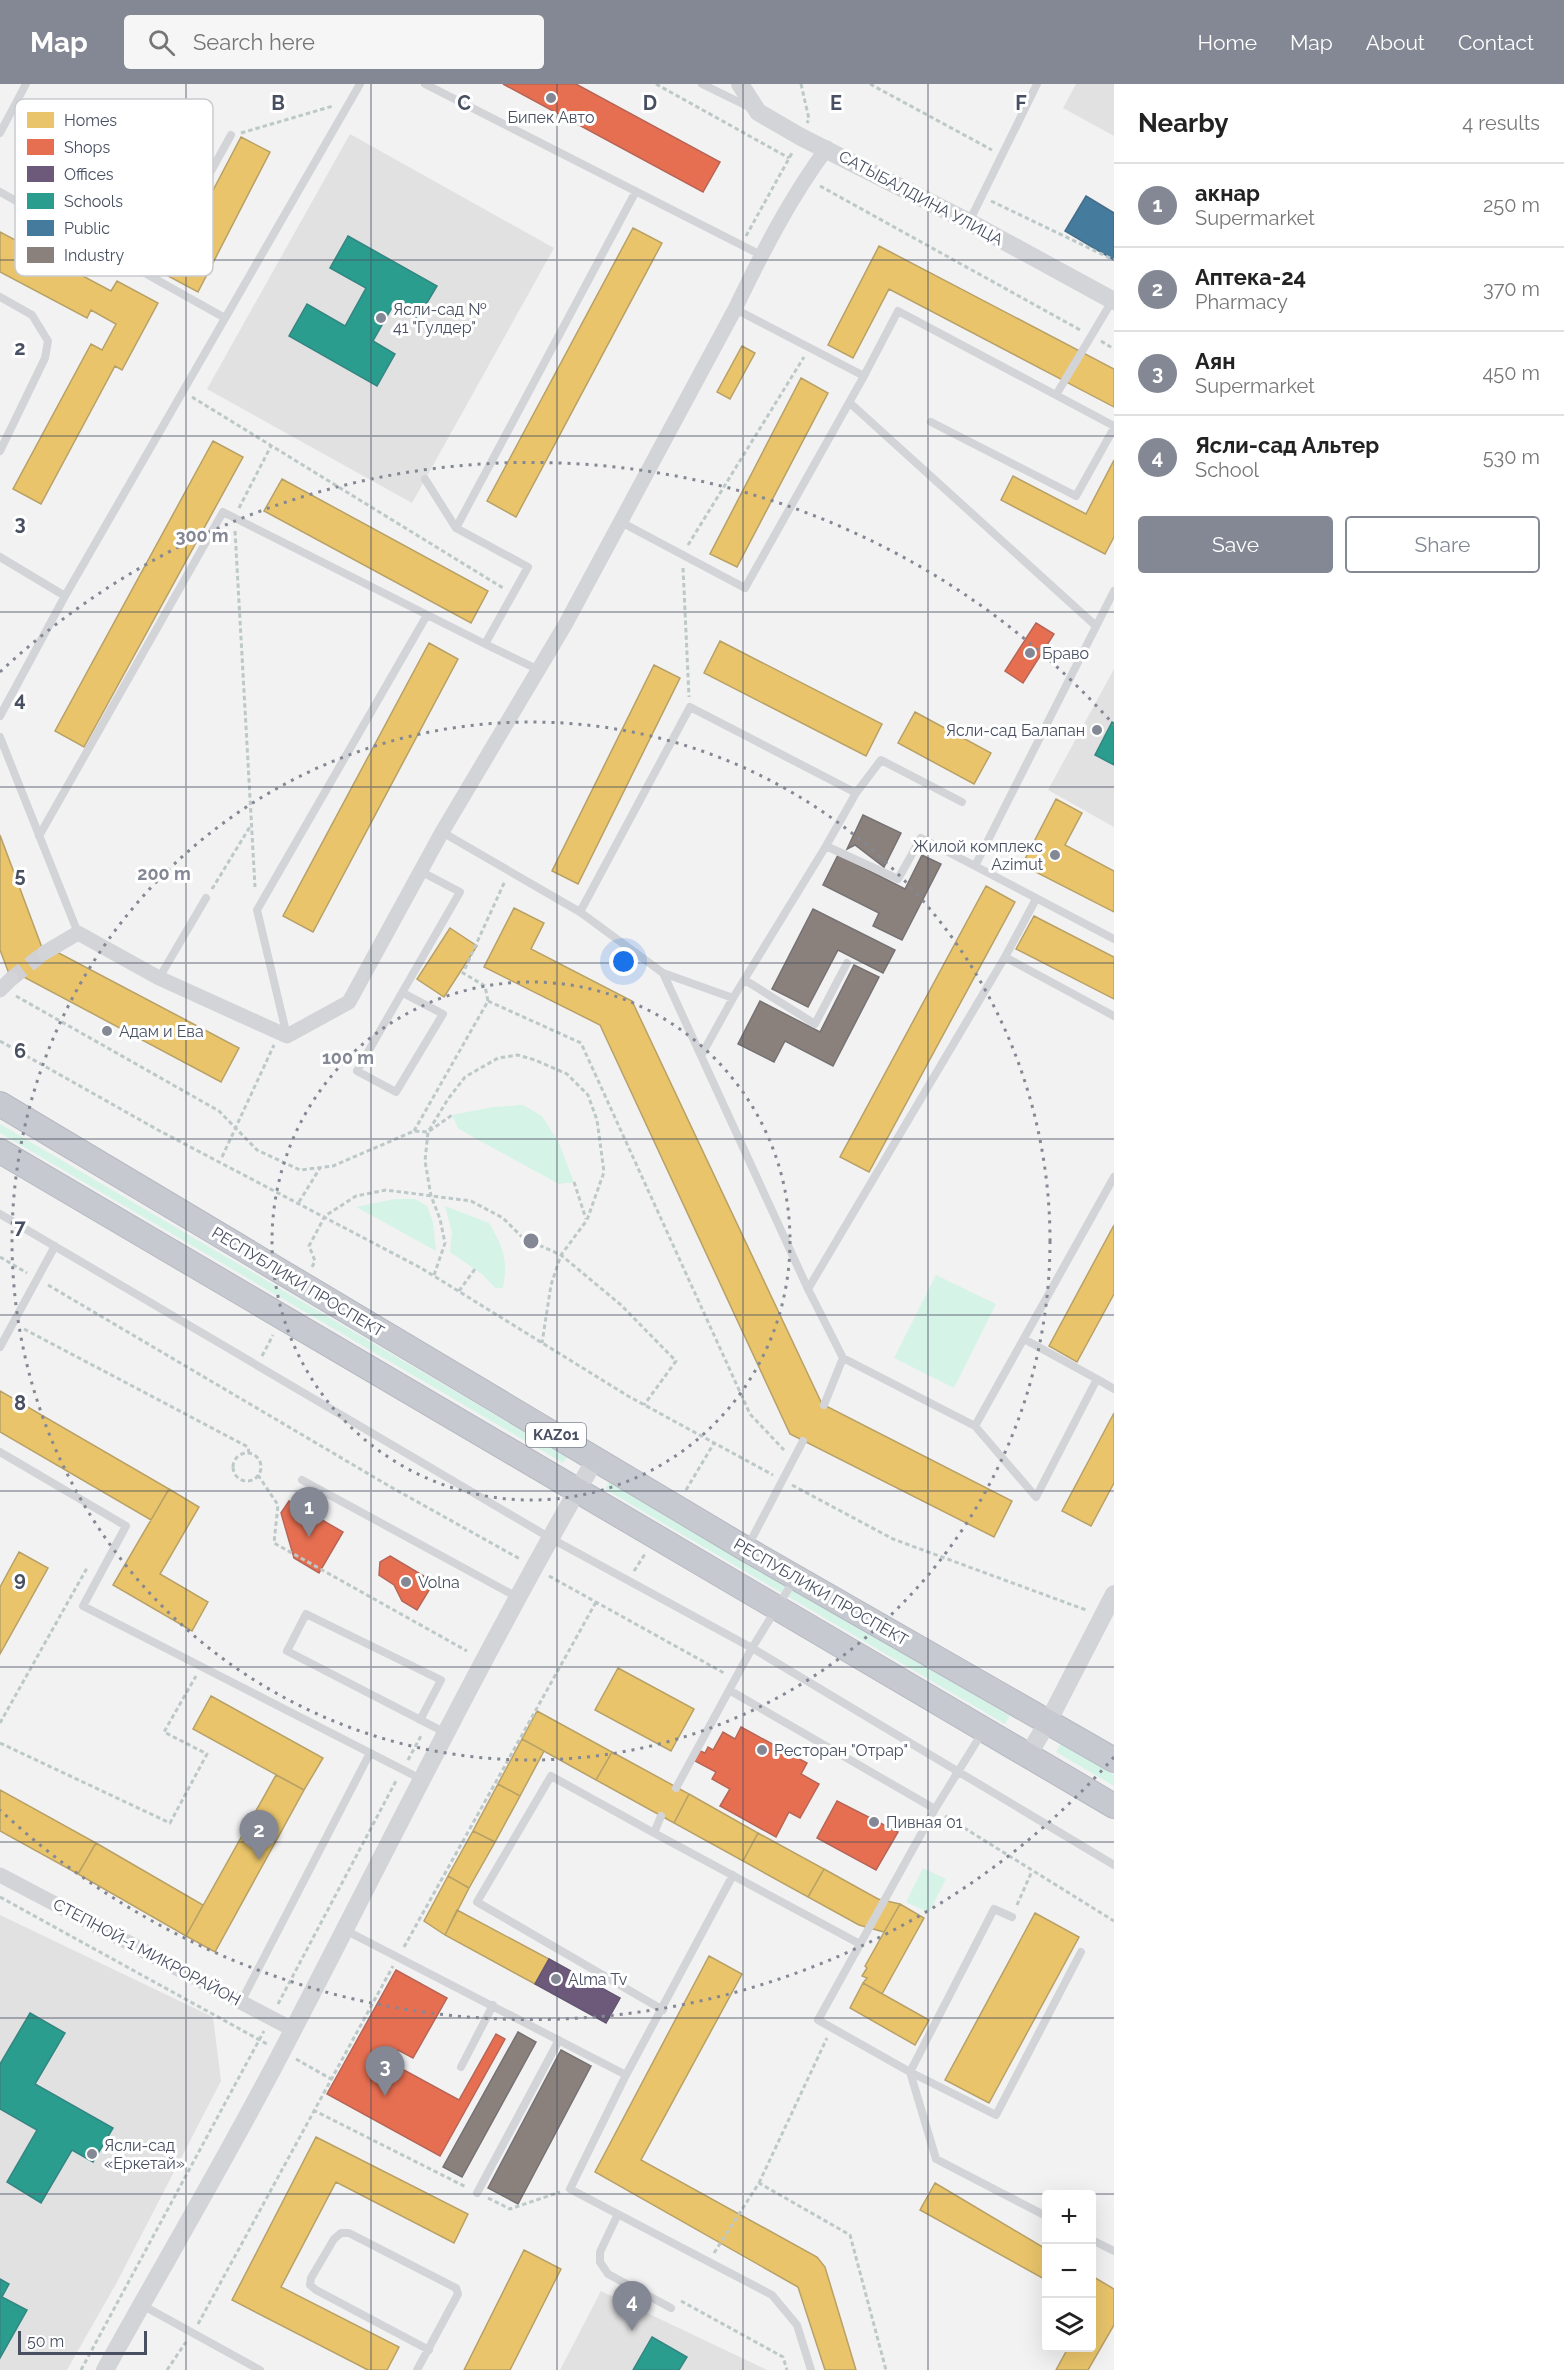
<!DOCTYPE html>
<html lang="en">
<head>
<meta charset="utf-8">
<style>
  :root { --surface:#fff; --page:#f6f6f6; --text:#222; --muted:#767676; --line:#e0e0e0; --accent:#838894 }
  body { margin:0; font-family:Raleway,sans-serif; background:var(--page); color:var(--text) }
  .controls { position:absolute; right:18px; bottom:18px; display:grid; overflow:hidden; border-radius:6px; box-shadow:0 6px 24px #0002 }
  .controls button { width:54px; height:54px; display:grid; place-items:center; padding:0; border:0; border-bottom:2px solid var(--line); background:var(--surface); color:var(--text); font:30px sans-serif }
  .scale { position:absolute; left:18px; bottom:15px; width:129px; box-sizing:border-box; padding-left:6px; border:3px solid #474f61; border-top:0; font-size:16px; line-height:21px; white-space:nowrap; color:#474f61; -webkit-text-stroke:4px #fff; paint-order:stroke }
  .you { position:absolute; left:624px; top:878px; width:21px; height:21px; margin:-15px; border:4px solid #fff; border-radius:50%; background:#1a73e8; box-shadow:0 0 0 9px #1a73e833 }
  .badge { display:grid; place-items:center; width:39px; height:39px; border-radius:50%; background:var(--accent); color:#fff; font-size:20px; font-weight:700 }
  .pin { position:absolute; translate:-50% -50px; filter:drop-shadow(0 2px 3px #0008) }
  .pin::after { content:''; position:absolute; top:32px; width:21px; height:18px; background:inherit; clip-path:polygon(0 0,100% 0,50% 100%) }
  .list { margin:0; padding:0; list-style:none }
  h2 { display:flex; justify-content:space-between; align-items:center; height:78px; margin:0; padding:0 24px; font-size:26px }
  h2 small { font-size:20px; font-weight:400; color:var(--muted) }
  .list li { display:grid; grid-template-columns:39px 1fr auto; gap:18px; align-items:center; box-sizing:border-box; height:84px; padding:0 24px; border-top:2px solid var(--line) }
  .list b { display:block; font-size:22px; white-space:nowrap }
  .list p { margin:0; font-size:20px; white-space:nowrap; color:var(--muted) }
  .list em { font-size:20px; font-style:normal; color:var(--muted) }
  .actions { display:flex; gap:12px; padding:18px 24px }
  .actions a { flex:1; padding:14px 0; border:2px solid var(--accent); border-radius:6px; text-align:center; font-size:21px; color:var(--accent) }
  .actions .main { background:var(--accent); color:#fff }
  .icon { flex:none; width:33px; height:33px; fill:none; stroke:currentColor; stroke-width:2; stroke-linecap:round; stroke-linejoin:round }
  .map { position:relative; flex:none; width:1114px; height:2286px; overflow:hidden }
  header { display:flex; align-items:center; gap:36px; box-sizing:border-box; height:84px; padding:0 30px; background:var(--accent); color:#fff }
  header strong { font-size:28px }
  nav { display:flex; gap:33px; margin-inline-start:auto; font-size:21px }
  .search { width:420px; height:54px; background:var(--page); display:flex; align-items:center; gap:15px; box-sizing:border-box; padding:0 21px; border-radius:6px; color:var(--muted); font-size:22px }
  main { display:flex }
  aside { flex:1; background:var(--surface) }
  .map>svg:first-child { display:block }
  .education { fill:#e1e1e2 }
  .green { fill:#d6f3e7 }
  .homes { fill:#e9c46a; stroke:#b8a167; stroke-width:1.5 }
  .shops { fill:#e76f51; stroke:#b76556; stroke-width:1.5 }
  .offices { fill:#6d597a; stroke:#625672; stroke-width:1.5 }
  .schools { fill:#2a9d8f; stroke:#338681; stroke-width:1.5 }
  .public { fill:#457b9d; stroke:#466e8b; stroke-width:1.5 }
  .industry { fill:#8a817c; stroke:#767274; stroke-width:1.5 }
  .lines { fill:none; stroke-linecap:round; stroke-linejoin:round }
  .minor-tunnel { stroke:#d1d1d5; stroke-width:15; stroke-dasharray:15 8; stroke-linecap:butt }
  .trunk-casing { stroke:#b6b9c2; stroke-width:26 }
  .path { stroke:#bdc9c8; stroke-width:3; stroke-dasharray:4.5 3; stroke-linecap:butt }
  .service { stroke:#d3d4d8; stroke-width:8 }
  .minor { stroke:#d3d4d8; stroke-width:15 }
  .tertiary { stroke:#d3d4d8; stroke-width:18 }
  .trunk { stroke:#c7c9d0; stroke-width:24 }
  .grid { fill:none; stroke:#474f61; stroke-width:1.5; stroke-opacity:0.55 }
  .ring { fill:none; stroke:#838894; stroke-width:3; stroke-dasharray:3 6 }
  .poi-dot { fill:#838894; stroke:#fff; stroke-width:2 }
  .labels { text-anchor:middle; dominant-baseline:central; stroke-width:6; stroke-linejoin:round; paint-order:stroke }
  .shield { fill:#fff; stroke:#7e8490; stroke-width:1.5 }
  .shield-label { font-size:15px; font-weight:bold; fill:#474f61 }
  .poi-label { font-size:16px; fill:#474f61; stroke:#fff; text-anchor:start }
  .street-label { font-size:16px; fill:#474f61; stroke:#fff }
  .key { fill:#fff; stroke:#c8cad0; stroke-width:1.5 }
  .key-label { font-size:16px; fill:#474f61 }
  .grid-label { font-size:20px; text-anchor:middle; font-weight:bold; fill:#474f61; stroke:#fff; stroke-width:6; stroke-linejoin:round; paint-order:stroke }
  .centre { fill:#838894; stroke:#fff; stroke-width:3 }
  .ring-label { font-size:18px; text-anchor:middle; font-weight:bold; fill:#838894; stroke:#fff; stroke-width:6; stroke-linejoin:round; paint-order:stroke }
</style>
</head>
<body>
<header>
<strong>Map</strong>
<div class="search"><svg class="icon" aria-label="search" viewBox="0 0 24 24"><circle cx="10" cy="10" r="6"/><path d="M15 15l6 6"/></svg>Search here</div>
<nav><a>Home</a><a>Map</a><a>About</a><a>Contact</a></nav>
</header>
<main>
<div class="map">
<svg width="1114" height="2286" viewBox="0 0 1114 2286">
  <rect width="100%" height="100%" fill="#f3f2f2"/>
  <path class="education" d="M1076,0H1114V52L1063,24Z
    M350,50L554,164L412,419L207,305Z
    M1114,585V743L1048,706Z
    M0,1831L213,1933L221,1997L117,2198L67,2286H0Z
    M601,2207L767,2286H560Z"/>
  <path class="green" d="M523,1021L542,1032L558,1057L574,1098L559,1100L471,1052L458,1044L452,1031L493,1023Z
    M0,1040L567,1373L563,1379L0,1049Z
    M394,1115H415L427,1122L433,1138L436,1167L356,1123Z
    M445,1122L489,1139C504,1165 508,1174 503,1204H495L483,1191L450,1168L452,1148Z
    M936,1191L996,1220L954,1304L894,1274Z
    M610,1396L1010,1632L1005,1640L605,1405Z
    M1061,1659L1114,1691V1702L1056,1668Z
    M923,1784L946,1795L929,1829L906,1818Z"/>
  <path class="homes" d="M241,53L270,68L198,208L168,192Z
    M633,144L662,159L516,433L487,417Z
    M0,148L111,207L117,197L158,219L122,286L115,282L41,420L13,405L91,260L102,266L116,240L91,226L87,234L0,188Z
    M879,162L1114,285V323L889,205L853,274L828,261Z
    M742,262L755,269L730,315L717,308Z
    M801,294L828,309L737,483L710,470Z
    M213,357L243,373L84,663L55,647Z
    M1114,376V453L1105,470L1001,416L1013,392L1086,430Z
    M282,395L488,507L471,539L264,427Z
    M720,557L882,640L866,672L704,589Z
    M429,559L458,575L313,848L283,832Z
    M654,581L680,594L578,800L552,787Z
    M915,628L991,669L974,700L898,659Z
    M1056,715L1082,729L1065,761L1114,787V828L1022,781Z
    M0,751L44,869L57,868L239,964L221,998L24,893L11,895L0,866Z
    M986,802L1015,818L869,1088L840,1073Z
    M514,824L544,839L531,865L632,917L822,1320L1012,1417L994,1453L790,1350L600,941L484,883Z
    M1034,832L1114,873V915L1016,865Z
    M450,844L477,862L444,913L417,895Z
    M1114,1141V1210L1077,1278L1049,1262Z
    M0,1307L169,1405L151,1436L0,1348Z
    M1114,1329V1399L1091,1442L1062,1427Z
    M169,1405L199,1423L160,1490L208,1518L192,1547L113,1501Z
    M19,1468L48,1484L0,1570V1503Z
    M618,1584L694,1625L671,1667L595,1626Z
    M211,1612L323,1674L304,1706L193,1645Z
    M537,1627L612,1668L596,1696L522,1655Z
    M522,1655L544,1667L520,1712L498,1700Z
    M612,1668L689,1710L674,1739L596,1696Z
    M276,1691L304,1706L215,1868L186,1852Z
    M498,1700L520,1712L495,1758L473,1747Z
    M0,1706L96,1759L78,1790L0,1747Z
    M689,1710L758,1749L743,1777L674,1739Z
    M473,1747L495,1758L469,1804L448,1792Z
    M758,1749L824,1785L808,1813L743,1777Z
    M96,1759L203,1821L186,1852L78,1790Z
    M824,1785L878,1815L900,1820L884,1848L859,1841L808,1813Z
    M448,1792L469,1804L445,1851L424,1837Z
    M900,1820L924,1834L882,1910L863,1899L867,1894L862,1892L867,1884L865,1882Z
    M457,1826L549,1875L535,1900L445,1851Z
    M1035,1829L1079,1853L989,2019L945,1996Z
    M709,1872L742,1890L641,2076L817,2173L825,2183L856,2286H825L798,2203L595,2088Z
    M863,1899L929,1936L915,1961L850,1924Z
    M316,2053L468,2130L454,2159L336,2098L281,2203L399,2263L387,2286H368L232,2216Z
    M935,2099L1046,2165V2196L920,2126Z
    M524,2166L561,2185L510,2286H464Z
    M1092,2192L1114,2205V2241L1088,2286H1056L1068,2264H1092Z"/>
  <path class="shops" d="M503,0H576L720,78L703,108Z
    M1036,539L1054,550L1023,599L1005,587Z
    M289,1417L343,1448L319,1489L294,1474L281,1429Z
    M390,1472L434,1498L417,1526L402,1517L394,1501L379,1491L380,1478Z
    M741,1643L807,1679L801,1690L819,1700L800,1734L789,1728L776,1753L720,1722L730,1705L712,1695L716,1688L695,1677L700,1667L705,1669L708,1663L713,1666L723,1648L735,1655Z
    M837,1717L898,1748L876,1786L817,1754Z
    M396,1886L447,1914L413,1974L398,1966L391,1979L459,2016L496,1950L505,1955L440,2072L327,2010Z"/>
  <path class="offices" d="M549,1875L620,1914L606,1939L535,1900Z"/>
  <path class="schools" d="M348,152L437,202L418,234L394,220L373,257L395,270L377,302L289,252L307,220L345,242L366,204L330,184Z
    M1112,638L1114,639V681L1095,671Z
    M30,1929L65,1949L35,2000L113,2044L93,2078L72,2066L41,2119L7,2098L37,2046L0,2025V1980Z
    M0,2195L9,2200L2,2213L27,2226L0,2274Z
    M652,2253L687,2273L679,2286H633Z"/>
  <path class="public" d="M1086,112L1114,129V176L1065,147Z"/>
  <path class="industry" d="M863,731L901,749L884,783L855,761L847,765Z
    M838,771L905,805L922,771L941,780L902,856L873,842L879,829L823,801Z
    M813,825L895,866L883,889L838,866L808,923L772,905Z
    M854,881L879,893L833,982L785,957L774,978L738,960L760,917L820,948Z
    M518,1948L536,1958L462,2093L443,2083Z
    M561,1966L591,1982L518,2120L488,2104Z"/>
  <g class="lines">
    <path class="minor-tunnel" d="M11,895L44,869"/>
    <g class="trunk-casing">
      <path id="trunk" d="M0,1020L746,1465L1114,1676
        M0,1067L1114,1722"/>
    </g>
    <path class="path" d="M656,0L789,74
      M801,0L809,35L807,39
      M870,0L992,66
      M241,49L333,22
      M820,102L1082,247
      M23,109L45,85L91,113L185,94L201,79
      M991,117L1114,176
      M746,152L792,69
      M1101,257L1114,265
      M192,313L503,504
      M239,424L271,362
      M235,447L255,803
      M688,461L804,273
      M683,484L689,613
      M212,805L251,741
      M16,912L219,1027L257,1066L300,1086L333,1082L414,1047L428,1048L452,1031
      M488,917L581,959L750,1330L784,1366
      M0,957L158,1046L421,1184L628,1312L773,1391
      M414,1047L488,917L485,902L463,889L505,797
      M222,1073L274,961
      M574,1098L586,1135
      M299,1118L320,1084
      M0,1173L27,1189
      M312,1183L315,1177L309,1162L325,1132L356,1112L386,1106L471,1117L503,1134L523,1154L561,1171L621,1221L676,1277L644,1321
      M434,1191L445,1159L440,1135L431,1112L425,1077L428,1048L448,1015L465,993L498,974L518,971L535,976L567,990L588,1011L597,1036L604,1088L587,1136L561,1171L551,1201L542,1259
      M48,1201L389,1402L520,1475
      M459,1207L475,1185
      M24,1245L248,1363L249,1369
      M262,1272L273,1251
      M233 1383a14 14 0 1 1 28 0a14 14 0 1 1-28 0Z
      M258,1391L278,1421L274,1459L467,1567
      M792,1401L893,1455L1086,1526
      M686,1406L714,1359
      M634,1487L645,1470
      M549,1492L724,1589
      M0,1639L87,1484
      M0,1659L170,1739L207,1670L164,1648L196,1592
      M408,1676L422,1650
      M945,1732L1114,1837
      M0,1813L267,1960
      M1017,1821L1032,1787
      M404,1863L596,1518
      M278,1920L397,1695
      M296,1975L331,1995
      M313,2026L466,2103
      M759,2099L827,1954
      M488,2114L510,2125L560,2108
      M714,2169L759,2099L850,2151L886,2286
      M681,2217L783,2273L787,2286
      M198,2240L393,1882
      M81,2286L264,1947
      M167,2286L186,2258"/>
    <path class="service" d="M425,0L761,171
      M702,0L749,23
      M0,49L26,0
      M0,108L225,234
      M969,138L1037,0
      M153,192L231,51
      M0,213L32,231L48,257L45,274L0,367
      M735,225L864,292L898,227L1114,342
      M1056,311L1112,217
      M850,319L1096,542
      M931,338L1076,412L1114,344
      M425,395L456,444
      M619,437L745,504L864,292
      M0,473L65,512
      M1114,507L975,782L1114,855
      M539,586L485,560L528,483L456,444L636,107
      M0,632L65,512L360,0
      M0,653L78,849
      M856,709L881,676L962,718
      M442,748L580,828
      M39,752L223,428L485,560
      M826,762L856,709L690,623L580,828L663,889L808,1205L843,1274
      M1005,873L1114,932
      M663,889L733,914
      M159,894L206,814
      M745,896L815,940L847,879
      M403,909L443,930L396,1008L357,987L460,808L422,788
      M287,952L257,826L427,531
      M702,970L733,914L826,762L898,795L921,754L975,782
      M0,1130L552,1455L752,1564L1114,1781
      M808,1205L1005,873L1036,815
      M1024,1255L1097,1295
      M0,1263L55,1162
      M824,1321L843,1274L975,1342L1036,1413L1097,1295L1114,1305
      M975,1342L1114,1093
      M0,1368L126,1442L83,1522L421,1695
      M302,1396L517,1513
      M748,1462L803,1357
      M729,1606L935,1725
      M420,1636L441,1596L306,1530L287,1567L446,1649
      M982,1649L935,1725L818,1936L910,1988L996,2031L1081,1868
      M676,1704L752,1564L794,1496
      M654,1749L661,1732
      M1012,1833L994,1825L910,1988L936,2075L1046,2132
      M345,1846L626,1991L570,2105L772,2211L797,2241L811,2286
      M241,1918L370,1669
      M663,1926L477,1818L551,1692L654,1749L860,1860
      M461,1983L493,1921
      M626,1991L733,1791
      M477,2109L559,1956
      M618,2130L600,2168V2178L608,2190L671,2224
      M1092,2156L1114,2167
      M142,2221L260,2286
      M417,2286L458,2210L456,2204L349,2149H341L334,2155L311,2194L310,2201L316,2206L429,2266"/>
    <path class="minor" d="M44,869L78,849L159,894L287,952L349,918L442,748L565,541L735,225C762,169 790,114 827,64
      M0,906L11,895
      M0,1791L294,1946"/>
    <path class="tertiary" d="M740,0L758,28L801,53L969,138L1114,217
      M1028,1671L1048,1638L1114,1510
      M105,2286C168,2172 235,2060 294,1944C393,1753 488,1560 596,1374"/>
    <use href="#trunk" class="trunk"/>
  </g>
  <path class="grid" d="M186,0V2286M371,0V2286M557,0V2286M743,0V2286M928,0V2286M0,176H1114M0,352H1114M0,528H1114M0,703H1114M0,879H1114M0,1055H1114M0,1231H1114M0,1407H1114M0,1583H1114M0,1758H1114M0,1934H1114M0,2110H1114"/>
  <g class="ring">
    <circle cx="531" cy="1157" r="259"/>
    <circle cx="531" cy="1157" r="519"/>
    <path d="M1114 1673A778 778 0 0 1 0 1726M0 588A778 778 0 0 1 1114 641"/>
  </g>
  <g class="poi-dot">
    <circle cx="551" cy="14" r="6"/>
    <circle cx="381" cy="234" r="6"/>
    <circle cx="1030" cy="569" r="6"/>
    <circle cx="1097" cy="646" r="6"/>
    <circle cx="1055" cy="771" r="6"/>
    <circle cx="107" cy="947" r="6"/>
    <circle cx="406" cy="1498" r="6"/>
    <circle cx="762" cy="1666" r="6"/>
    <circle cx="874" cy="1738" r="6"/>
    <circle cx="556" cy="1895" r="6"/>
    <circle cx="92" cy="2070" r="6"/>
  </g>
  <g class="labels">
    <rect class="shield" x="526" y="1339" width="60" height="24" rx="4.5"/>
    <g class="shield-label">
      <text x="556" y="1351">KАZ01</text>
    </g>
    <g class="poi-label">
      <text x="551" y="33" text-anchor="middle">Бипек Авто</text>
      <text x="393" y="225">Ясли-сад №<tspan x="393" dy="18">41 "Гулдер"</tspan></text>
      <text x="1042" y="569">Браво</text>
      <text x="1085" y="646" text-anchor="end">Ясли-сад Балапан</text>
      <text x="1043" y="762" text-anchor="end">Жилой комплекс<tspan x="1043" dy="18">Azimut</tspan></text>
      <text x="119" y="947">Адам и Ева</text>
      <text x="418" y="1498">Volna</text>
      <text x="774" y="1666">Ресторан "Отрар"</text>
      <text x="886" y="1738">Пивная 01</text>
      <text x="568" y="1895">Alma Tv</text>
      <text x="104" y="2061">Ясли-сад<tspan x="104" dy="18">«Еркетай»</tspan></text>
    </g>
    <g class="street-label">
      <text transform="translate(921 114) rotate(28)">САТЫБАЛДИНА УЛИЦА</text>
      <text transform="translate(298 1198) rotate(31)">РЕСПУБЛИКИ ПРОСПЕКТ</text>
      <text transform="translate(821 1508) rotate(30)">РЕСПУБЛИКИ ПРОСПЕКТ</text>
      <text transform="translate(147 1868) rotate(28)">СТЕПНОЙ-1 МИКРОРАЙОН</text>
    </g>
  </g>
  <rect x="15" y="15" width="198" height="177" rx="9" class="key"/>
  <rect x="27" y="28" width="27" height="16" fill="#e9c46a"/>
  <rect x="27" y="55" width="27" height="16" fill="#e76f51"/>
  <rect x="27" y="82" width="27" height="16" fill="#6d597a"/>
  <rect x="27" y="109" width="27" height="16" fill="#2a9d8f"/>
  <rect x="27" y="136" width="27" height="16" fill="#457b9d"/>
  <rect x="27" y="163" width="27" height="16" fill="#8a817c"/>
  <g class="key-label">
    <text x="64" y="42">Homes</text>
    <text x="64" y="69">Shops</text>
    <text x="64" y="96">Offices</text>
    <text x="64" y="123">Schools</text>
    <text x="64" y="150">Public</text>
    <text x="64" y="177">Industry</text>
  </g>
  <g class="grid-label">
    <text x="278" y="26">B</text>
    <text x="464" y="26">C</text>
    <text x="650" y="26">D</text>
    <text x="836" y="26">E</text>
    <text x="1021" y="26">F</text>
    <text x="20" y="271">2</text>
    <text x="20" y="446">3</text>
    <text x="20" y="622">4</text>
    <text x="20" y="798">5</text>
    <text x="20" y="974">6</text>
    <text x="20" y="1150">7</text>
    <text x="20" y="1326">8</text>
    <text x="20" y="1502">9</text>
  </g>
  <circle cx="531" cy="1157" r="9" class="centre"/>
  <g class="ring-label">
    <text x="202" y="458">300 m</text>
    <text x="164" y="796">200 m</text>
    <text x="348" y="980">100 m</text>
  </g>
</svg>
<div class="controls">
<button>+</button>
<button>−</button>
<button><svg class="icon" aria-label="layers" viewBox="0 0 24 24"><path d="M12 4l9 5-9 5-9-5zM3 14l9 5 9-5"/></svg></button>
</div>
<div class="scale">50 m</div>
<div class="you"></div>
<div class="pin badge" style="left:309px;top:1453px">1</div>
<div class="pin badge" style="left:259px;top:1776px">2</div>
<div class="pin badge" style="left:385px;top:2012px">3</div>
<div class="pin badge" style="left:632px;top:2247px">4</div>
</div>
<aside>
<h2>Nearby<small>4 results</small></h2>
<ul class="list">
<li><span class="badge">1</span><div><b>акнар</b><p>Supermarket</p></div><em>250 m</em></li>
<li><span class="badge">2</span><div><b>Аптека-24</b><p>Pharmacy</p></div><em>370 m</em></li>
<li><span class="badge">3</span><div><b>Аян</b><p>Supermarket</p></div><em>450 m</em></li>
<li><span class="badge">4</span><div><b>Ясли-сад Альтер</b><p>School</p></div><em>530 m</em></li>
</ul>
<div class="actions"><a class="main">Save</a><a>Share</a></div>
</aside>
</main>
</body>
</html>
